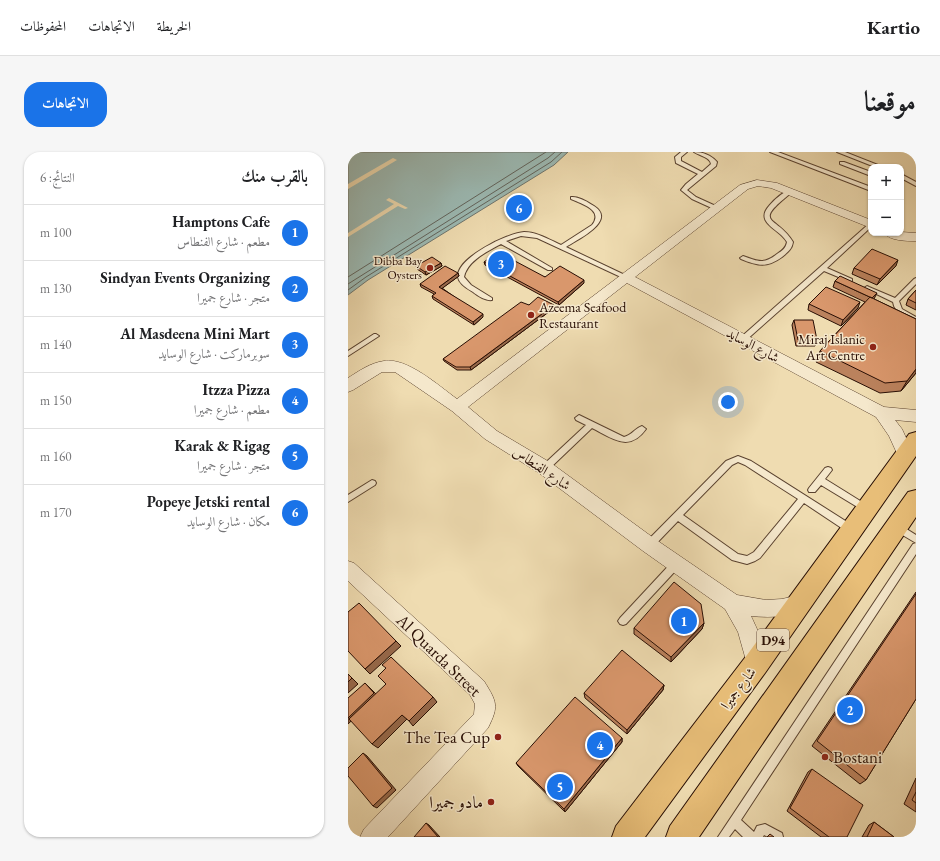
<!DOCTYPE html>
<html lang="ar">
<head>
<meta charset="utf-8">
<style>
  :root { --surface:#fff; --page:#f6f6f6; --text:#202124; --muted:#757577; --line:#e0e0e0; --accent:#1a73e8 }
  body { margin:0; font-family:"EB Garamond",Amiri,serif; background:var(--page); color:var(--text); direction:rtl }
  .controls { position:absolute; right:12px; top:12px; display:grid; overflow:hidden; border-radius:8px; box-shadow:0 1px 3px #0004 }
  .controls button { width:36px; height:36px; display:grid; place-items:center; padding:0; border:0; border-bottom:1px solid var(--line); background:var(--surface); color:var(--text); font:20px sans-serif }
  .you { position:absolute; left:380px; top:250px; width:14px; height:14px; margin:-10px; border:3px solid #fff; border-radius:50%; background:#1a73e8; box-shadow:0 0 0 6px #1a73e833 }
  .badge { display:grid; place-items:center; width:26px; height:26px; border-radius:50%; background:var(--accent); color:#fff; font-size:13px; font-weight:700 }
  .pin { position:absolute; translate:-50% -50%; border:2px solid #fff; box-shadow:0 1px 4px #0006 }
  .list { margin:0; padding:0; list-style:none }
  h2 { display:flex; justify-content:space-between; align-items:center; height:52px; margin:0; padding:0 16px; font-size:17px }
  h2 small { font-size:13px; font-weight:400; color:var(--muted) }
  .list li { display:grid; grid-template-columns:26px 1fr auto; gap:12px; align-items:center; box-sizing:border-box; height:56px; padding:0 16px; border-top:1px solid var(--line) }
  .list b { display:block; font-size:15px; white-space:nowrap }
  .list p { margin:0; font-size:13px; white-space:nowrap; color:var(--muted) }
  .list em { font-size:13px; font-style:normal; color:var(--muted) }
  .map { position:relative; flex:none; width:568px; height:685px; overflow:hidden; direction:ltr; border-radius:16px }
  header { display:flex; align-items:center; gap:24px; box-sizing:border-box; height:56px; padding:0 20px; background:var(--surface); border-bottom:1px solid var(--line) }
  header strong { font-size:19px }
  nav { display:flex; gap:22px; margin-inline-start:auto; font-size:14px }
  .intro { display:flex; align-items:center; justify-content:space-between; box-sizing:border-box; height:96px; padding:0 24px }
  h1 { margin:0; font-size:28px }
  .button { padding:10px 18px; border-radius:16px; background:var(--accent); color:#fff; font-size:14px; font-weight:700 }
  main { display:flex; gap:24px; padding:0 24px }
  aside { flex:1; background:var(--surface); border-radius:16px; box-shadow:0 1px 3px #0004 }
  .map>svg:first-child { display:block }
  .water { fill:#9cbab4; stroke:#6e756e }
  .pier { fill:#efdcb1 }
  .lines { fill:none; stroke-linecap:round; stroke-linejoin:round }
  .shore { stroke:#62645c; stroke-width:1 }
  .service-casing { stroke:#5a422f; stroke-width:2 }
  .minor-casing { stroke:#5a422f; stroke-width:1 }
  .primary-casing { stroke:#280e04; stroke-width:2 }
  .service { fill:#f5e8cc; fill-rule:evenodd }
  .minor { fill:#f5e8cc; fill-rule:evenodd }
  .primary { fill:#e8be78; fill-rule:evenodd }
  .wall { fill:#bb825d; stroke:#280e04 }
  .shaded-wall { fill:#986a4c; stroke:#280e04 }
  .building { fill:#d9976c; stroke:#280e04 }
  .poi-dot { fill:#8f2418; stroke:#f5e8cc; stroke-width:1.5 }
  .labels { text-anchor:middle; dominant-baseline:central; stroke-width:3; stroke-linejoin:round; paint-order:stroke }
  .far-poi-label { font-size:12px; fill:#280e04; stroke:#f5e8cc; text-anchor:end }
  .shield { fill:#f5e8cc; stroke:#664f40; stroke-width:1 }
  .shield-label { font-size:13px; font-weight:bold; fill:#280e04 }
  .poi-label { font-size:14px; fill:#280e04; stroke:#f5e8cc; text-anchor:start }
  .street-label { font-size:14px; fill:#280e04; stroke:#f5e8cc }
  .near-street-label { font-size:17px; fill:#280e04; stroke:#f5e8cc }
  .near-poi-label { font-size:17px; fill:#280e04; stroke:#f5e8cc; text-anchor:end }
</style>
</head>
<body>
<header>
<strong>Kartio</strong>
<nav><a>الخريطة</a><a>الاتجاهات</a><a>المحفوظات</a></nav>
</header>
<div class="intro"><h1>موقعنا</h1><a class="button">الاتجاهات</a></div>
<main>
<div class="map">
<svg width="568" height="685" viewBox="0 0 568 685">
  <rect width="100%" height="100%" fill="#efdcb1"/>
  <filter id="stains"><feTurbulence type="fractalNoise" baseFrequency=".005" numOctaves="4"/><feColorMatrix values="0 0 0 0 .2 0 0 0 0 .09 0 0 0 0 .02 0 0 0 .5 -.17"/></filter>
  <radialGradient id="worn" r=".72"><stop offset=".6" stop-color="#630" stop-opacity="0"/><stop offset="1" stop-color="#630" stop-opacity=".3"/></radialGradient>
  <path class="water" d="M0,0H220L206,13L20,128L0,143Z"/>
  <path class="pier" d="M45,6L49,8L0,37V32Z
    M41,46L60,56L57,57L50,54L0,85V81L46,52L38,48Z"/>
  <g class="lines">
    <path class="shore" d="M0,125L198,0
      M0,132L200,6L207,0
      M0,138L18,125L203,10L214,0"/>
    <g class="service-casing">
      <path id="service" d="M333,0H339L333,5V9L354,20L363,12C362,5 352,4 346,0C355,0 363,3 369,10L368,14L339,38L348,45L370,55V57H366L344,47L333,38L338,32L350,22L328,11L327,5Z
        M422,0H430L523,35V39Z
        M489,0H497L535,15H527Z
        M492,10H496L523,20V24L492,12Z
        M553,22L568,30V34L553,26Z
        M441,38L443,39V41C403,73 429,63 445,90C444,97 440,100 434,105C419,116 410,114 393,107L392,106L395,104C410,109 415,113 429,102C434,99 438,96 439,90C432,77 406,71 421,54C426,48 434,41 441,38Z
        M223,45C230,44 240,50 246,54C269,69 230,87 218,95L279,124V126H275L189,86L173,84L158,89L204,116V118H200L153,92C140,99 119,109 116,125L123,133L144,146V148C138,149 130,144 125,140C120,137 111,132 110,125C108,106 160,81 176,80C189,80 202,88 213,93L244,73C256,58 234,52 223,47Z
        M523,70V75L479,116L504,127V129H500L476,119L396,190H392V186Z
        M568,126V132L551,149L554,157L568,165V170C558,167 547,162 545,150L516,136L519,134L521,135L547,146L566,127Z
        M26,182H28L31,184L0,204V199Z
        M231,263L276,285C284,283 286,277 294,274L298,277C281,301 264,286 244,276L200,318H194L193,316L194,314L238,273L228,268L227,266Z
        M390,304L403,309L507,375L508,378L507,381L504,382L501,381L456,351L412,406L407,409L399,412L384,408L330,369L304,396L301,397L298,396L297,393L298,390L378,309ZM390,310L397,313L450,347L406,400L399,404L390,402L335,363L384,313Z
        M480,315L483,316L484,318L477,327L522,355L523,357L522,359L519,360L516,359L473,333L467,340H461L460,338L461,336L477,316Z
        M24,328L27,329L28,331L27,333L0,350V343Z
        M549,371L568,383V391L546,378L545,375L546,372Z
        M568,391V402L393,668L406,680L409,674L417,672L434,681L435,685H420L416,683L415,685H395L387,677L381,685H370L565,392Z
        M328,408L331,409L332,412L331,415L278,472L275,473L272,472L270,469L272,466L325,409Z"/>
    </g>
    <g class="minor-casing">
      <path id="minor" d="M409,28L429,31L523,68V76L423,36L410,34L400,37L287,125L536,255L568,258V270L547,268L554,277L566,303L564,308L558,309L552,308L541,284L528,265L279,131L120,255L149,279L203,311L307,387L389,443L418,448L434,447L451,443L458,446L460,452L458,458C440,465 422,466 403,464C410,479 422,503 415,519L408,522L401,519L390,480L377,457L295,399L191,321L137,287L104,259L47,220H34L5,238L0,240V226C11,219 22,211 36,209C59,205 91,234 109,247L392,33Z
        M553,80L568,81V89C558,89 542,89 536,81Z
        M0,409L6,411L136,529C149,550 151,554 140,576L40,685H12L16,677L126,562L127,552L122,543L0,429Z"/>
    </g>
    <g class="primary-casing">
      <path id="primary" d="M568,280V304L417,521L297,685H264L268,674L399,503L561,282Z
        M568,338V365L351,685H318L322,674L560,340Z"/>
    </g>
    <use href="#service" class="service"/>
    <use href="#minor" class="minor"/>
    <use href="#primary" class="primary"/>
  </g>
  <path class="wall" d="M136,110L197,125L236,131L211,153L137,113Z
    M93,111L94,114L78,123L69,117L68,114Z
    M548,114L529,133L504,122L506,116Z
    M110,121L111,124L94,136L135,165L126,173L85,147L84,144L86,142L73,135L72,132Z
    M487,129L526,147L568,167V221L553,239L532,241L468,210L472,199L517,150L485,135Z
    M568,138V158L558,153L560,147Z
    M461,152L510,156L493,174L460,158Z
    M181,153H206V156L123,218H109L96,209L95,207Z
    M446,168L469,188L467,194H448L444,173Z
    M568,440V547L518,628L512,632L464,594Z
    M356,471L354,477L323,510L286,482V476Z
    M316,533L315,538L279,582L237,546L236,541Z
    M274,586V590L217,660L170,614L168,611Z
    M464,617L499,685H473L439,659L460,620Z
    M568,626V660L556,652Z
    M526,670L546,685H514L521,673Z"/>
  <path class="shaded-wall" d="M550,108L548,114L529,133L532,127Z
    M93,111L94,114L78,123L77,120Z
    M110,121L111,124L92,138L91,135Z
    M236,128V131L211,153L210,150Z
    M529,141L526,147L522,152L524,146Z
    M512,150L510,156L493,174L495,168Z
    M206,153V156L123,218L122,215Z
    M135,162V165L126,173L125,170Z
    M568,217V221L553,239L559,229Z
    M356,471L354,477L323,510V505Z
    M48,489L53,494L22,522L17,517Z
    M0,522L10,532L0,541Z
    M17,531L30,544L0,572V566Z
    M316,533L315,538L279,582V578Z
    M85,545L89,550L65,574L61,569Z
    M54,563L59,567L30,596L24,592Z
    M274,586V590L217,660L216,657Z
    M15,601L19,604L48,638L29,656L25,654Z
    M78,671L81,673L92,685H90Z"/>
  <path class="building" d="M524,97L550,108L532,127L506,116Z
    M150,100L197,125L212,114L236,128L210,150L136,110Z
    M84,105L93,111L77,120L68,114Z
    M97,114L110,121L91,135L135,162L125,170L84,144L88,141L72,132Z
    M492,124L529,141L524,146L487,129Z
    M478,135L512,150L495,168L461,152Z
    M568,138V151L560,147Z
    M190,145L206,153L122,215H108L95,207L173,150L181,153Z
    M522,145L568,167V217L559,229L537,231L472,199Z
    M446,168H465L469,188H450Z
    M326,430L353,452L356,471L323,505L286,476Z
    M568,442V547L518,628L469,589Z
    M11,451L48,489L17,517L0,499V460Z
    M274,498L316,533L279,578L236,541Z
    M43,505L85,545L61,569L54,563L24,592L1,567L38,532L30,524L38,516L34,513Z
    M0,522L4,526L0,530Z
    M17,531L26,541L0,566V546Z
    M227,545L274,586L216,657L168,611Z
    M15,601L44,636L25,654L0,624V616Z
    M464,617L515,653L499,685H481L442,656Z
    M568,640V651L564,648Z
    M526,670L546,685H519Z
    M78,671L90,685H66Z
    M422,682L426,685H419Z"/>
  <g class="poi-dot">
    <circle cx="82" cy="116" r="4"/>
    <circle cx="183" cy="163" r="4"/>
    <circle cx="525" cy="195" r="4"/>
    <circle cx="150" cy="585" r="4"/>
    <circle cx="477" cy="605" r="4"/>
    <circle cx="143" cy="650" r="4"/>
  </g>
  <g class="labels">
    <g class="far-poi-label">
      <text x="74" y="109">Dibba Bay<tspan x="74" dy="14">Oysters</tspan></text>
    </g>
    <rect class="shield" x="409" y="477" width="32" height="22" rx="3"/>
    <g class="shield-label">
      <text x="425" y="488">D94</text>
    </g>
    <g class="poi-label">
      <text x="191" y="155">Azeema Seafood<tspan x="191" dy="16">Restaurant</tspan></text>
      <text x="517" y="187" text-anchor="end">Miraj Islanic<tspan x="517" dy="16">Art Centre</tspan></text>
    </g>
    <g class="street-label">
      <text transform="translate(405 193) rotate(28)">شارع الوسايد</text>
      <text transform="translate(194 316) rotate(34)">شارع الفنطاس</text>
      <text transform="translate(390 536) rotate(-53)">شارع جميرا</text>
    </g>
    <g class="near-street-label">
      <text transform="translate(91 503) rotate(44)">Al Quarda Street</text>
    </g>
    <g class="near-poi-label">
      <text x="142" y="585">The Tea Cup</text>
      <text x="485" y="605" text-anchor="start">Bostani</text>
      <text x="135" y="650">مادو جميرا</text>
    </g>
  </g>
  <rect width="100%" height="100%" filter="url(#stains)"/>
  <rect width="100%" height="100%" fill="url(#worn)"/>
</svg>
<div class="controls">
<button>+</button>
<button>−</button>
</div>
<div class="you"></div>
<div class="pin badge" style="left:336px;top:469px">1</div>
<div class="pin badge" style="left:502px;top:558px">2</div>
<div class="pin badge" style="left:153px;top:112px">3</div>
<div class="pin badge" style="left:252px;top:593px">4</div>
<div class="pin badge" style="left:212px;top:635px">5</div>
<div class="pin badge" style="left:171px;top:56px">6</div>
</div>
<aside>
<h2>بالقرب منك<small>النتائج: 6</small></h2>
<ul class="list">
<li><span class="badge">1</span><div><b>Hamptons Cafe</b><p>مطعم · شارع الفنطاس</p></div><em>100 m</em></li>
<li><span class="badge">2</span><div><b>Sindyan Events Organizing</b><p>متجر · شارع جميرا</p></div><em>130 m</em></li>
<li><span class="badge">3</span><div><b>Al Masdeena Mini Mart</b><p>سوبرماركت · شارع الوسايد</p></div><em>140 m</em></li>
<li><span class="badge">4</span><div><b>Itzza Pizza</b><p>مطعم · شارع جميرا</p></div><em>150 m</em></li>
<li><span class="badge">5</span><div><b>Karak &amp; Rigag</b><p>متجر · شارع جميرا</p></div><em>160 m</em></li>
<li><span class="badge">6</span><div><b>Popeye Jetski rental</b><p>مكان · شارع الوسايد</p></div><em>170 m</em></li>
</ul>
</aside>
</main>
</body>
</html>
